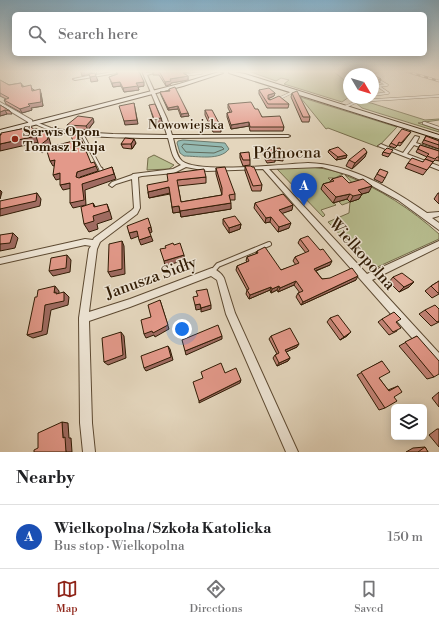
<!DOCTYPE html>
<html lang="en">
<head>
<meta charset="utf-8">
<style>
  :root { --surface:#fff; --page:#f2f2f2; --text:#202124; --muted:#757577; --line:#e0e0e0; --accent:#8f2418 }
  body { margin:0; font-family:"Libre Bodoni",serif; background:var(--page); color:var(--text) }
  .controls { position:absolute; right:12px; bottom:12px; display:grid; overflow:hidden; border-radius:6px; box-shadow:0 2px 10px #0003 }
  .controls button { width:36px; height:36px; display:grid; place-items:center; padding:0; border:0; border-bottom:1px solid var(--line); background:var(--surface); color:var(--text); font:20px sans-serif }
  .compass { position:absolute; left:343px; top:68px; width:36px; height:36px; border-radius:50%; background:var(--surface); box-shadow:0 2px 10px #0003; rotate:128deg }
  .you { position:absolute; left:182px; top:329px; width:14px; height:14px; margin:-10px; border:3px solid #fff; border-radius:50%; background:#1a73e8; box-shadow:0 0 0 6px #1a73e833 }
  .badge { display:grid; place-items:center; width:26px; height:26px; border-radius:50%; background:var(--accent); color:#fff; font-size:13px; font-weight:700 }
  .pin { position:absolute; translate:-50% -33px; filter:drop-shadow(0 1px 2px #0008) }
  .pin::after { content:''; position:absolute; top:21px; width:14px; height:12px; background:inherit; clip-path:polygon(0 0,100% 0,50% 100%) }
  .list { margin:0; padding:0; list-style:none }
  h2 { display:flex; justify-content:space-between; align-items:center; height:52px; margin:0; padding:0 16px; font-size:17px }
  h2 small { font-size:13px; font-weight:400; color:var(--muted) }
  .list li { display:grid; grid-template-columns:26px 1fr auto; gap:12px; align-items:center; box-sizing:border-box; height:64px; padding:0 16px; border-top:1px solid var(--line) }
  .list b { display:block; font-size:15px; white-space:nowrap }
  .list p { margin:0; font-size:13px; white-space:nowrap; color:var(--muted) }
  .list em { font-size:13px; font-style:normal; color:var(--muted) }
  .icon { flex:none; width:22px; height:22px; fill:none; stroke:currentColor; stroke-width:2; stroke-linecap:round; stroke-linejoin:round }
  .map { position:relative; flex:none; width:439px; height:452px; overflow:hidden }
  .search { position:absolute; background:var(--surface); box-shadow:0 2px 10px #0003; left:12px; right:12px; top:12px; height:44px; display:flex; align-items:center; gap:10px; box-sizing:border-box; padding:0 14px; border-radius:6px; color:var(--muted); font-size:15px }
  .sheet { height:116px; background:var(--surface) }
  nav { display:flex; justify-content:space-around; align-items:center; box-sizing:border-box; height:56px; border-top:1px solid var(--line); background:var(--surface); font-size:11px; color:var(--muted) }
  nav a { display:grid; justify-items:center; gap:2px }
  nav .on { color:var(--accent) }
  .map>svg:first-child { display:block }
  .green { fill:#b7bd8f; stroke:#746c4a }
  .water { fill:#95b9b1; stroke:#6d7a6c }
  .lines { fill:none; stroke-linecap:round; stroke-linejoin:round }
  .shore { stroke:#626a5a; stroke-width:1 }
  .lane-far3-casing { stroke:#5d4a32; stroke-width:3 }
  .lane-far2-casing { stroke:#5d4a32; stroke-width:4 }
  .lane-far1-casing { stroke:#5d4a32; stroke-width:5 }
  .lane-casing { stroke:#5d4a32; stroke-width:6 }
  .street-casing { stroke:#5d4a32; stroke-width:2 }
  .secondary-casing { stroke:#301b04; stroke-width:2 }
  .lane-far3 { stroke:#ede4d4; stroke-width:2 }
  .lane-far2 { stroke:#ede4d4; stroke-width:2.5 }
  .lane-far1 { stroke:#ede4d4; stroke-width:3 }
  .lane { stroke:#ede4d4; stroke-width:4 }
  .street { fill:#ede4d4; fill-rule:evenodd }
  .secondary { fill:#ede4d4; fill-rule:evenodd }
  .rail-casing { stroke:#301b04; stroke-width:2.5 }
  .rail { stroke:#ede4d4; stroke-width:1.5; stroke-dasharray:4; stroke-linecap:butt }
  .wall { fill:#c38477; stroke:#301b04 }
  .shaded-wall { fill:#9f6b61; stroke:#301b04 }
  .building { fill:#e3998a; stroke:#301b04 }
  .poi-dot { fill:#8f2418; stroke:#ede4d4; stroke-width:1.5 }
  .labels { text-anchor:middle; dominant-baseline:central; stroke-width:3; stroke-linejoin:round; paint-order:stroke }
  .far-street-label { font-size:13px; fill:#301b04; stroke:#ede4d4 }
  .far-poi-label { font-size:13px; font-weight:bold; fill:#301b04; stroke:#ede4d4; text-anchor:start }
  .street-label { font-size:16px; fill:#301b04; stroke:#ede4d4 }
</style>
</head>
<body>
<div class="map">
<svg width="439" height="452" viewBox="0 0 439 452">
  <rect width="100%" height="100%" fill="#e4d6bd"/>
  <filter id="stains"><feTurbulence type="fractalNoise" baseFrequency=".005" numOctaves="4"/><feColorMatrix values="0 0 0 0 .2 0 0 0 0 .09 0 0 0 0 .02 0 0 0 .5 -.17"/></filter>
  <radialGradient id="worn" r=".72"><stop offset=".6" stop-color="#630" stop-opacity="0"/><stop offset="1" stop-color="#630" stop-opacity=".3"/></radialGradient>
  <path class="green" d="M333,71L349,84V97L342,102L284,84L289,80L281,78L276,81L251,72Z
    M300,97L397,127L378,147L328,128L326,129Z
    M365,102L371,103L425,120L439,119V120L418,123L439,130V132L362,108L356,103Z
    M154,155L174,165L169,169L147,170L148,158Z
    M303,167C317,167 330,169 343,174L335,178H328L333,183L355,186L345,175C380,189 411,209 439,234V239L373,269L328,222L349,213L350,202L342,205L326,188L321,189L336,205L321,210L325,215L323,217L277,169Z"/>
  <path class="water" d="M183,140L225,143L229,149C220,161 197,156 184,156L180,153L177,143L178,141Z"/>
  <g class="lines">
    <path class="shore" d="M184,144L222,147L224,149L214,153L186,152L182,147Z"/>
    <g class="lane-far3-casing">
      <path id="lane-far3" d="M186,75L201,73L200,71
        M373,77L387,85L378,86L388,93L373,95
        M278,99L295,91
        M345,107L358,101L439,96"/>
    </g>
    <g class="lane-far2-casing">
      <path id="lane-far2" d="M424,123L439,128
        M32,131L36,130L43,134
        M85,134L83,136L101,170"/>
    </g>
    <g class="lane-far1-casing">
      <path id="lane-far1" d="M101,169V173"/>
    </g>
    <g class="lane-casing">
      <path id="lane" d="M212,272L218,265L269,244"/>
    </g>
    <g class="street-casing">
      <path id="street" d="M92,71H96V75L118,71H128L75,80L73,79L93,75Z
        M142,71H146V73L161,71L147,75L167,119L172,135H288L290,136L288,137L173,138C175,145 176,156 182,161C199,174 284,164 308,163C352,164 392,189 427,213L439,212V216L432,218L439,223V230L398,200L365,182L349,175L322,167L269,169L367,274L439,241V247L372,280L439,353V365L435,364L263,169L207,171L186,167L174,173L142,176L138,177L140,208L137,214L100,242L97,249L89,312L130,299L212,268C217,270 222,274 224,278L235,313L298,452H286L226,314L217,280L211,276L130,307L89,321L92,423L95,452H83L80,423L79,318L89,249L91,246L85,245L0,264V258L85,239L93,240L94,238L132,210L134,208L132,179L116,184L112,187L109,185L112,182L132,175L133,174L173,169L181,165C172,160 171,148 168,138C138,138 57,139 34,123L36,122L51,128L77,132L113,134L167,135L162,119Z
        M0,102L32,120L33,124L29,125L28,122L0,105Z
        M415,136L419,137L416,143L439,150V154L414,145L407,154L439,166V170L378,146L381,144L383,145L403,153Z"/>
    </g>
    <g class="secondary-casing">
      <path id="secondary" d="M229,71L245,74L439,135V139L229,73Z
        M219,72L223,73L183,86L0,134V130L179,84Z"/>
    </g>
    <use href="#lane-far3" class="lane-far3"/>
    <use href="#lane-far2" class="lane-far2"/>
    <use href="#lane-far1" class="lane-far1"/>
    <use href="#lane" class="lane"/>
    <use href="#street" class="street"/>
    <use href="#secondary" class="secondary"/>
    <g class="rail-casing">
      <path id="rail" d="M405,71L439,81"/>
    </g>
    <use href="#rail" class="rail"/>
  </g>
  <path class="wall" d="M116,71L144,86L138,87L139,90L124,92L121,86L113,87L109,77L117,74Z
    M153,71H192L184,73L188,76V80L171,83V84L166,86L159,75H153Z
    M347,71H380L373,75L381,79L379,83L373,85V74H351Z
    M0,80L9,85L21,83L23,86L33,89L34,90L41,93L43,106L31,108L32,110L22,113L6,104L4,100L6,99L0,96Z
    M169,89L188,113L189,116L181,117L178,109L168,110L161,95L160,92L169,91Z
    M259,90L275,93L274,96L268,99L289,104L288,108H267L259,94Z
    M292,93L310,117L309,122H302L291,97Z
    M228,104L255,109L262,117L284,127L283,131H250L249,126L231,129L227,117V113L230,112L228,108Z
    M0,105L10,111L12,114H7L0,116Z
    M149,105L161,118L162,123L155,124Z
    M205,110L221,127V132H213L205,115Z
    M94,122L88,130L69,129L67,125Z
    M411,132L400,146L398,145L395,148L389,146L391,143Z
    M426,136L439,141V149L422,143Z
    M136,143L132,149L123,148L121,144Z
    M420,145L439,151V161L435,160L433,162L425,159L427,157L416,152Z
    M263,150L283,158V161L275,160V162L267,163L262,153Z
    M329,150L347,155L346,158L336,160L328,152Z
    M383,152L391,153L388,157L382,155Z
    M240,153L250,160V165L243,166L240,158Z
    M365,157L352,169L346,166L349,160Z
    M423,162H433L423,175L405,168L408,163Z
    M245,166L252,167L262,185L261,191H252L245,171Z
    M216,168L235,194V200H230L231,209L181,217L180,212L173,213L170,194L149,198L148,192L168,181L206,177V183L178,186L181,202L222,195L216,174Z
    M380,169L385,178L382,183L374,179Z
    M332,179L349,183L369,192L362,194L359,199L350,202L347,199L333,203L321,189L323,184L330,182Z
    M438,193H439V204L434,199Z
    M255,203L292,210L282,213L289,228L278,232L270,222L265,223L254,208Z
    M223,219L241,224L240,229L229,233L223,224Z
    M300,239L330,265L316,271L322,279L356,280L301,305L296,297L298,293H300L294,285L278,292L277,290L271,293L270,290L249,299L246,294L247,290L236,270L237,266L247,262L246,261L247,257L256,254L257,251L281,270L296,265L293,261L295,257L306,253L298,243Z
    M393,277L409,287L399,292L389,282Z
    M439,281V294L432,298L425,291L431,286Z
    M425,310L439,322L431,326L419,314Z
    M330,318L351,332L347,336L340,340L327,322Z
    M382,319L396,323L397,331L389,335L378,322Z
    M271,336L297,347L286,352L290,358L288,361L277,366L273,358L275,355L277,354L269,339Z
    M417,336L434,377L427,379L399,346Z
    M382,361L379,378L388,390L398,386L385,408L379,410L357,375Z
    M439,392V407L432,398Z
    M437,429H439V447L429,435Z
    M425,447L428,452H406L413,448Z"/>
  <path class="shaded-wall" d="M83,71H92L91,74L82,76L81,72Z
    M184,71H192L184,73V76Z
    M373,71H380L373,75L372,72Z
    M96,76L98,81L91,82L90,77Z
    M188,76V80L171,83V84L166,86L165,82L170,79Z
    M381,79L379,83L373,85V81Z
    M120,82L121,86L113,87L112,83Z
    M144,82V86L138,87L139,90L124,92L123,88L136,83Z
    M40,89L41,93L43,106L31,108L32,110L22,113L20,109L28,104Z
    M275,93L274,96L267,99L268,95Z
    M134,103L138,124L125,125L124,121Z
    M178,106V109L168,110V108Z
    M5,110L7,114L0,116V112Z
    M188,113L189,116L181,117V114Z
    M93,118L94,122L88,130L86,126Z
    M161,118L162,123L155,124L154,119Z
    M249,122V126L231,129V125Z
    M45,131L49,138L51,145L42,153L39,146Z
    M36,136L39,142L0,151V144Z
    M134,139L136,143L132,149L131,144Z
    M367,152L365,157L352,169L355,163Z
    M347,155L346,158L336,160L338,157Z
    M55,160L57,165L53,166L50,161Z
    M96,166L98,171L80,177L79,182L76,177L77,172Z
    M112,167L116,179L85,190L86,205L73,208L70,203L82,184Z
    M60,173L63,178L56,180L53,175Z
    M70,183L72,188L63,190L60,185Z
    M372,186L369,192L362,194L359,199L350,202L353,196L358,190Z
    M169,187L170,193L149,198L148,192Z
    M0,190L2,192L0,199Z
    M37,193L41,199L40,206L0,216V209Z
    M350,194L347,199L333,203L336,197Z
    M93,203L98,211L107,204L110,212L112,219L97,224L98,229L89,232L84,224L93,216L94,207Z
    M231,203V209L181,217L180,211Z
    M293,205L292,210L278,215L279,210Z
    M179,206L180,212L173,213L172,207Z
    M271,217L270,222L265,223L266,218Z
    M291,223L289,228L278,232L279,227Z
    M241,224L240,229L229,233V228Z
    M151,227L152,232L150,233L148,228Z
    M137,231L139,236L131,239L129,233Z
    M13,233L18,238L15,248L0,251V244Z
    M151,236L153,241L141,245L139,240Z
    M122,241L124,246L125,274L111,277L108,272Z
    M67,255L71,260L70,272L53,276L49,271Z
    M184,255L185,260L165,266L164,261Z
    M332,261L330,265L312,272L314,269Z
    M358,276L356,280L301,305L303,302Z
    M296,281L294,285L278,292L280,288Z
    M414,282L409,287L399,292L404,287Z
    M55,286L59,291V294L61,297L54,293Z
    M279,286L277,290L271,293L272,289Z
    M271,287L270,290L249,299L250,295Z
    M64,292L69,297L68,305L51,310L47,334L33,338L27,335L45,305Z
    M160,300L169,329L155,337L154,335L146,338L144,334Z
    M200,304L201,309L196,310L195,305Z
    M211,305V309L201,312V308Z
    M121,332L124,336L126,358L108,365L104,362Z
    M351,332L347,336L340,340L344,337Z
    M222,336V339L186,355L185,351Z
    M299,344L297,347L284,353L285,350Z
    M168,346L170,349L173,360L146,371L144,368Z
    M290,358L288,361L277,366L279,363Z
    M241,380L240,383L199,403V401Z
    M62,422L68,423L69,438H71L72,452H66L63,438Z"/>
  <path class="building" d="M116,71H139L144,82L136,83L138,86L123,88L120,82L112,83L109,77L118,74Z
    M159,71H184L183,73L188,76L170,79L171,81L165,82Z
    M355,71H373L372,72L373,75L381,79L373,81V74H358Z
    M95,73L96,76L90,77L89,74Z
    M0,80L9,85L21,83L22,87L31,85L32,91L40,89L41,102L28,104L30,106L20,109L4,100L9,98L0,93Z
    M175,87L188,113L181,114L178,106L168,108L160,92L170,91L169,89Z
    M269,88L275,93L268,95V99L270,100L279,96L289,104H268L259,90Z
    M297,91L310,117H303L292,93Z
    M251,102L255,109H258L262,117L280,116L284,127H250L249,122L231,125L227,113L232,112L228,104Z
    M134,103L137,120L124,121L119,106Z
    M155,104L161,118L154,119L149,105Z
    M0,105L10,111L5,110L0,112Z
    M205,110H212L221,127H213Z
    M78,116L93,118L86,126L67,125Z
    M31,127L39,133L45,131L48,139L39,146L36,136L0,144V135H1V133Z
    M402,129L411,132L401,143L399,142L397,146L391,143Z
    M79,134L91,163L94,162L96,166L77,172L76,177L79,178L112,167L114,174L82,184L84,200L70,203V183L60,185V173L53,175L55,160L50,161L46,148L73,141L71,136Z
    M426,136L439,141V145L424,140Z
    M125,138L134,139L131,144H121Z
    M420,145L439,151V157H437L435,159L427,156L429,154L418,149Z
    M338,147L347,155L338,157L329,150Z
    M280,148L283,158H275L276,160H267L263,150Z
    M364,148L367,152L355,163L349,160Z
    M387,148L393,150L390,154L383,152Z
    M249,152L250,160H243L240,153Z
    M412,158L423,162L425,159L433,162L427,170L408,163Z
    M245,166H251L252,167H254L262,185L253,186Z
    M225,167L235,194L229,195L231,203L180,211L179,206L172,207L169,187L148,192L147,185L168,181L167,174L204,169L206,177L177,180L181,202L222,195V188L216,168Z
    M380,169L388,172L385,178L377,174Z
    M342,176L349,183L363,179L372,186L358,190L362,194L353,196L350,194L336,197L323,184L334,181L332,179Z
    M37,193L36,201L0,209V201Z
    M283,194L293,205L279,210L291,223L279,227L271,217L266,218L255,203Z
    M93,203L94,207L107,204L109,211L93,216L94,221L84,224L81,207Z
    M235,216L241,224L229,228L223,219Z
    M148,218L151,227L148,228L151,236L139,240L137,231L129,233L127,226Z
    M13,233L10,243L0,244V235Z
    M308,236L320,250L323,249L332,261L314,269L322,279L330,278L352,268L358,276L303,302L298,293L303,291L296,281L280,288L279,286L272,289L271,287L250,295L247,290L249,289L237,266L249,261L247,257L258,253L257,251L265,247L281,270L299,263L295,257L309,251L300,239Z
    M122,241V269L108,272L109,244Z
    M173,243L174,245L180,243L184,255L164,261L160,249L166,248L165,246Z
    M67,255L66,268L49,271L51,258Z
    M402,273L414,282L404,287L393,277Z
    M439,281V293H438L431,286Z
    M55,286L54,293L56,292V294L64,292V301L45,305L42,331L27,335L35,297H37L38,290Z
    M207,289L211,305L201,308L200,304L195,305L193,297L198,296L196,291Z
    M160,300L168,325L153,333L152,331L144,334L141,320L151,317L148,305Z
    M435,305L439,309V321L437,322L425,310Z
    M394,312L401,319L396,322L401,328L393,332L382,319Z
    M338,315L351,332L344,337L330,318Z
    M218,325L222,336L185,351L182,340Z
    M290,328L299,344L285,350L290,358L279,363L275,355L279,353L271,336Z
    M121,332L123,355L104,362L102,338Z
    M417,336L439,361V374L434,377L405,342Z
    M168,346L171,357L144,368L141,356Z
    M382,361L390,372L379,378L389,391L398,386L402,392L394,397L397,401L385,408L361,372Z
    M221,363L225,373L236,368L241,380L199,401L193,382L203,378L201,372Z
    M62,422L63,438L65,437L66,452H34V450L38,448V433Z
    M425,447L428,452H418Z"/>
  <linearGradient id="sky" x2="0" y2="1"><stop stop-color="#87b6d2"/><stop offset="0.53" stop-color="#f3ede1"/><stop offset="1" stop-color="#f3ede1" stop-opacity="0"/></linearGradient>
  <rect width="439" height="135" fill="url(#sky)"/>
  <circle class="poi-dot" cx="15" cy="139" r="4"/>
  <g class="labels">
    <g class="far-street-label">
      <text x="186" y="125">Nowowiejska</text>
    </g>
    <g class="far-poi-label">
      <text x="23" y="132">Serwis Opon<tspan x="23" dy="15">Tomasz Psuja</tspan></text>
    </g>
    <g class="street-label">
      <text transform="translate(287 153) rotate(-1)">Północna</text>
      <text transform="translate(362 254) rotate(48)">Wielkopolna</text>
      <text transform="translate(151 278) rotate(-20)">Janusza Sidły</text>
    </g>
  </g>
  <rect width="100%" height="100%" filter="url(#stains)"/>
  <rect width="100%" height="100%" fill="url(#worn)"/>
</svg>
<div class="controls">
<button><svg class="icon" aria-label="layers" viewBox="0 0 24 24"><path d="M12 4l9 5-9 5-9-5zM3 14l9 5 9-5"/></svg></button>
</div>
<svg class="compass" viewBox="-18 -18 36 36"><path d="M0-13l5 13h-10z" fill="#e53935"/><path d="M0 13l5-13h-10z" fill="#757577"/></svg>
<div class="you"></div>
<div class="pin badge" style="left:304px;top:206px;background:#1a4fb4">A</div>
<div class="search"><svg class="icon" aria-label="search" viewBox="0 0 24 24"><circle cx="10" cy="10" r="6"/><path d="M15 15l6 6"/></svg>Search here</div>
</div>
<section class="sheet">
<h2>Nearby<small></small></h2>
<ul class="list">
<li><span class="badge" style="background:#1a4fb4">A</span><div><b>Wielkopolna / Szkoła Katolicka</b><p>Bus stop · Wielkopolna</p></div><em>150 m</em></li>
</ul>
</section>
<nav>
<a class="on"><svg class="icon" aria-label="map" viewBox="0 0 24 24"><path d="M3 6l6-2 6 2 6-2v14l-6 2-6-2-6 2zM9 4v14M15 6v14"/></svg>Map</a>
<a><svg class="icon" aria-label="directions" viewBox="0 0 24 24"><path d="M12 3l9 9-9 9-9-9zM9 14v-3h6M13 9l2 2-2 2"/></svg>Directions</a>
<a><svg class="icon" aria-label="saved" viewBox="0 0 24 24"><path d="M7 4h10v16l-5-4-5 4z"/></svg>Saved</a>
</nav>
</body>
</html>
